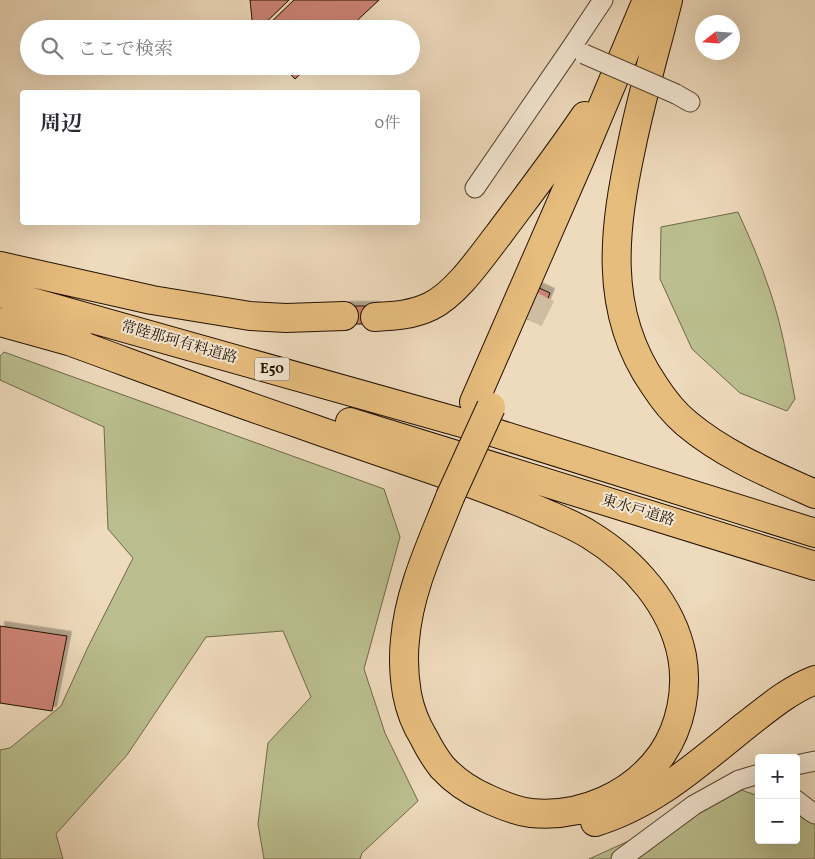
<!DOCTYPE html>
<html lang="ja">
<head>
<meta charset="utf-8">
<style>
  :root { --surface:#fff; --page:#f7f7f7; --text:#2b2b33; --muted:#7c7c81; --line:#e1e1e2 }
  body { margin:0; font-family:Vollkorn,"Noto Serif JP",serif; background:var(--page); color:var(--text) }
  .controls { position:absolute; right:15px; bottom:15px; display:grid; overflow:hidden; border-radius:5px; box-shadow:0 5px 20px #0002 }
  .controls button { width:45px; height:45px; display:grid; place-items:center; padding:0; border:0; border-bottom:1px solid var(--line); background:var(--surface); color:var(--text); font:25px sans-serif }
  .compass { position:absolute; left:695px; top:15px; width:45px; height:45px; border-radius:50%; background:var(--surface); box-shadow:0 5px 20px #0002; rotate:253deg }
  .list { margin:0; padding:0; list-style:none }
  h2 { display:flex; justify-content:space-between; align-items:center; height:65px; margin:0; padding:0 20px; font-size:21px }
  h2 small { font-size:16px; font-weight:400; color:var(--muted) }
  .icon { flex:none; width:28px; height:28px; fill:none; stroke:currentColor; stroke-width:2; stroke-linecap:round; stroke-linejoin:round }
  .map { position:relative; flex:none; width:815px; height:859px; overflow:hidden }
  .search { position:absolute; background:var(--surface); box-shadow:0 5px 20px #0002; left:20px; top:20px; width:400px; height:55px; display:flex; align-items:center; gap:12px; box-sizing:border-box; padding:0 18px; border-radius:28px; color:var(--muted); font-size:19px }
  .panel { position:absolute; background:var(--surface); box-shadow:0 5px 20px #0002; left:20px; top:90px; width:400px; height:135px; border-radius:5px }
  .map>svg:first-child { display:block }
  .green { fill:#bbbf8f; stroke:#706848 }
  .building { fill:#cc8475; stroke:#241200; filter:url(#shadow) }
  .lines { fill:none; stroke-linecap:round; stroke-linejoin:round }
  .highway-tunnel { stroke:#d0bca0; stroke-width:28; stroke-dasharray:28 14; stroke-linecap:butt }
  .minor-casing { stroke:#56442f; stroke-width:21 }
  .highway-casing { stroke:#241200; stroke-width:30 }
  .minor { stroke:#f4e7d3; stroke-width:19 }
  .highway { stroke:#e7bd7e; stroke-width:28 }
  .minor-bridge-casing { stroke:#56442f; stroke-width:21; stroke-linecap:butt }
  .highway-bridge-casing { stroke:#241200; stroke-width:30; stroke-linecap:butt }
  .minor-bridge { stroke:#f4e7d3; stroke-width:19 }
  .highway-bridge { stroke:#e7bd7e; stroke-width:28 }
  .labels { text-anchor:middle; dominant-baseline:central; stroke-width:4; stroke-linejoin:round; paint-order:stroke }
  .shield { fill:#f4e7d3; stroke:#62523f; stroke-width:1 }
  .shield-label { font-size:14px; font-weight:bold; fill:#241200 }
  .street-label { font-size:15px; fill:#241200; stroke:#f4e7d3 }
</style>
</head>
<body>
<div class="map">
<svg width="815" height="859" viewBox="0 0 815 859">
  <defs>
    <filter id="shadow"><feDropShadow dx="4.5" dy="-4.5" stdDeviation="0" flood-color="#0004"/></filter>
  </defs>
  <rect width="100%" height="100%" fill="#eedabc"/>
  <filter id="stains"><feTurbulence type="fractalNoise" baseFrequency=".004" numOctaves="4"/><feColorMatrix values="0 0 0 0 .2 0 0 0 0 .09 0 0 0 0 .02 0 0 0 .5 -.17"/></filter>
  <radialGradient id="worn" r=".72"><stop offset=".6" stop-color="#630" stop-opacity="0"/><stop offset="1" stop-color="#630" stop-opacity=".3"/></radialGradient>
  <path class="green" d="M738,212C750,238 761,264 770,291C782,326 788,363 795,399L787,411L740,393L692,349L660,279L661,227Z
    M4,352L384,489L400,537L364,669L385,733L418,801L362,853L360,859H264L258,824L268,743L311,697L283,631L206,637L127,755L56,834L63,859H0V750L10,748L61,706L88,647L133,558L108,529L104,427L0,380V356Z
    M741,790L759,796V840H796V810L815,819V859H589Z"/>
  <path class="building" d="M250,0H289L259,29H253Z
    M294,0H379L348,29H264Z
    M283,66H309L295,79Z
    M535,286L550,293L538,323L523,317Z
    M344,306H375V324H343Z
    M0,626L67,636L52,711L0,703Z"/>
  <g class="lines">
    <path class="highway-tunnel" d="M529,320L544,290"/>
    <g class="minor-casing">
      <path id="minor" d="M676,94L690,102
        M475,188L569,51L603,0
        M796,765L815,761
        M796,800L810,811L815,814
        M621,859L694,805L739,780L759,774"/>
    </g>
    <g class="highway-casing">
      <path id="highway" d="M668,0C656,48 642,95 632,144C614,227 602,310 654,385C663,399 673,412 686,423C724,455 770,474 815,494
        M0,266L152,300L250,316L286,318L344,316
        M0,293L473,426L815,533
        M375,317C394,316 413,315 431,306C457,293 481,257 499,234C528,195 558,156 585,116
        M0,322L83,345
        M66,340C143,368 220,397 297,423C342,439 387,454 433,470C471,483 510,497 547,514C561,520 576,526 590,535C634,562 672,605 682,656C688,689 681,726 662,754C633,795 581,818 531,813C515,811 501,805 486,798C470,791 454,780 442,767C435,758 429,748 424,738C416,725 410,710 407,694C404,676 403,658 405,640C409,590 432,543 450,497
        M474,402L581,157L647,0
        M350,422L815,566
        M595,822C653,805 699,763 745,726C767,709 789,690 815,680"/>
    </g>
    <use href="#minor" class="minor"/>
    <use href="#highway" class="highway"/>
    <g class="minor-bridge-casing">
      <path id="minor-bridge" d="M584,54L676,94"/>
    </g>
    <g class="highway-bridge-casing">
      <path id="highway-bridge" d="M450,497L491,407"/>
    </g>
    <use href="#minor-bridge" class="minor-bridge"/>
    <use href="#highway-bridge" class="highway-bridge"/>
  </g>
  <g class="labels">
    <rect class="shield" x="254.5" y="357.5" width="35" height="23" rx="4"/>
    <g class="shield-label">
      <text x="272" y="369">E50</text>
    </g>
    <g class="street-label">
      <text transform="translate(179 343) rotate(16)">常陸那珂有料道路</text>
      <text transform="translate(638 511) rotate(17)">東水戸道路</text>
    </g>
  </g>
  <rect width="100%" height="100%" filter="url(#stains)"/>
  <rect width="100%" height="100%" fill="url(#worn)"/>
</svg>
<div class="controls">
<button>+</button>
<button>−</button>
</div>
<svg class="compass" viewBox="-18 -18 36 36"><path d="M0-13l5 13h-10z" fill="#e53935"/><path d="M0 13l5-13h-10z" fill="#7c7c81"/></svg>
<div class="search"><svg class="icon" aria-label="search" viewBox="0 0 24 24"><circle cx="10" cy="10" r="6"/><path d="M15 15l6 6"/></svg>ここで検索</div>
<section class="panel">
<h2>周辺<small>0件</small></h2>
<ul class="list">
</ul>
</section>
</div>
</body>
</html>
